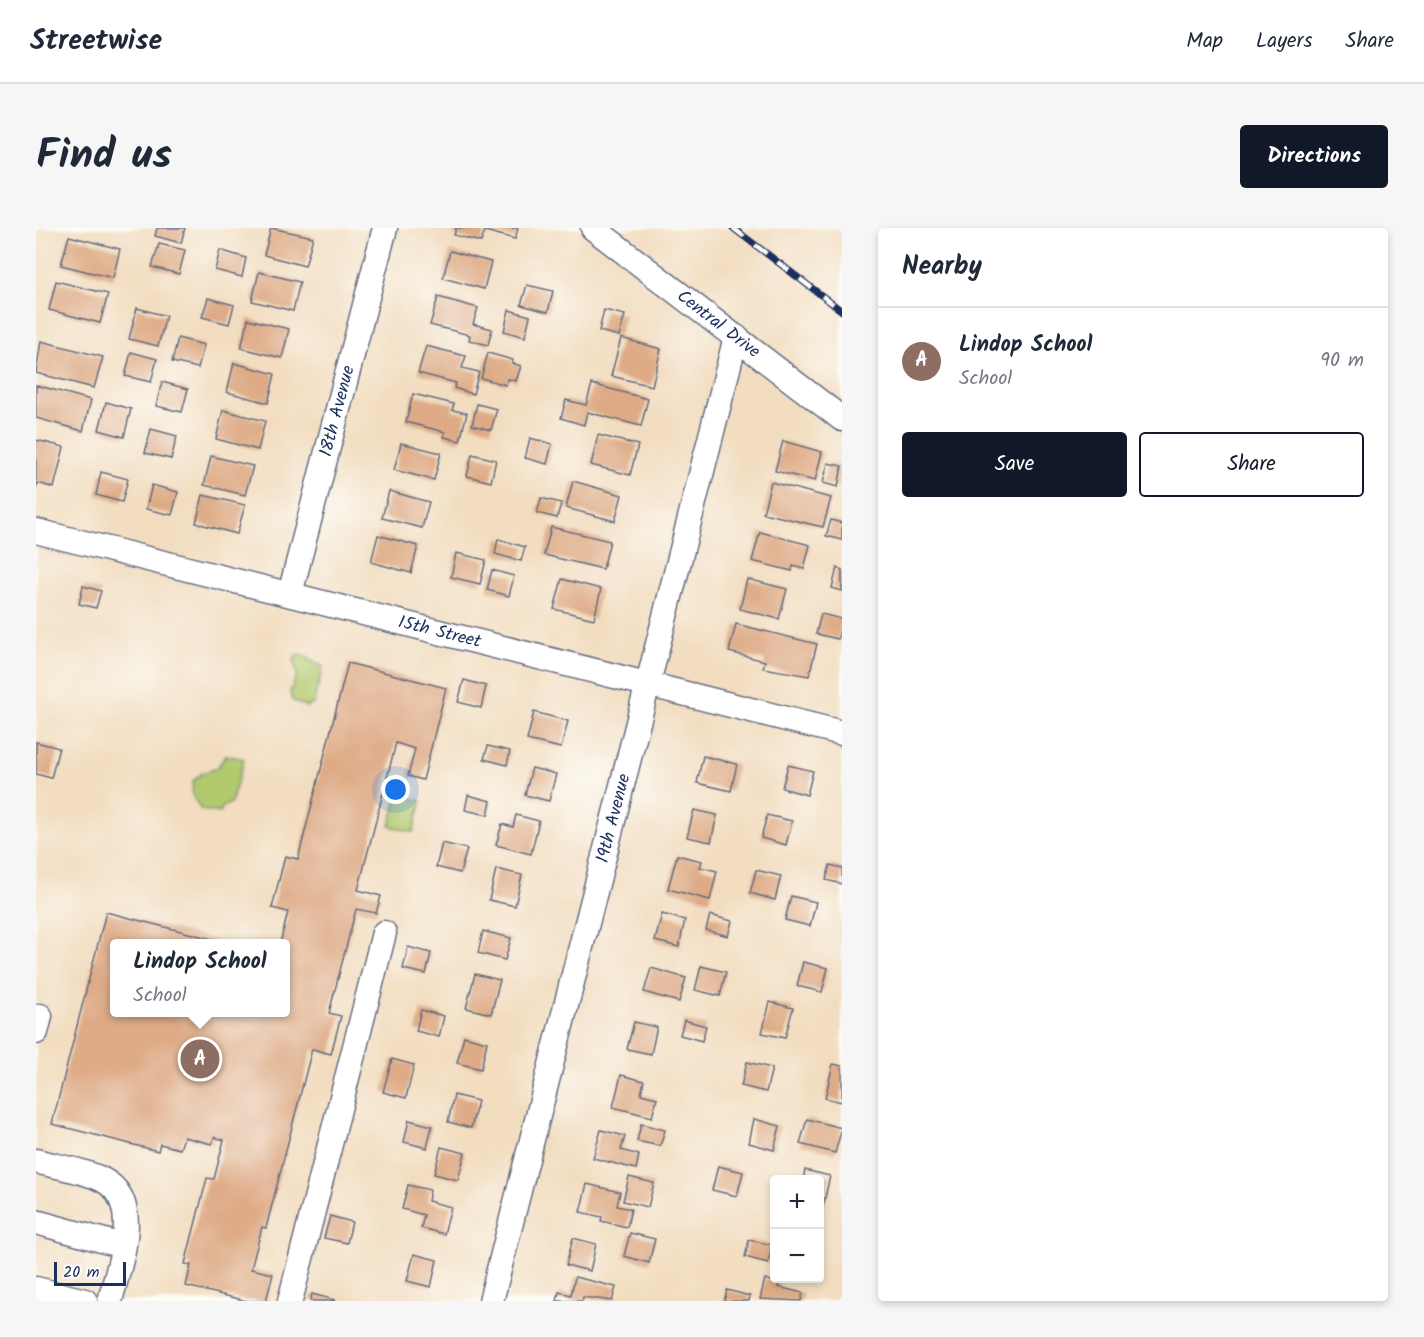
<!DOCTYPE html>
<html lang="en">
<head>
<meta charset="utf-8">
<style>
  :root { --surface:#fff; --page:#f6f6f7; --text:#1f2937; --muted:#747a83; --line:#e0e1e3; --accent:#111827 }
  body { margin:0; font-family:Kalam,sans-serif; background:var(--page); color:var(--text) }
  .controls { position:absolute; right:18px; bottom:18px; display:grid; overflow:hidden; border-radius:6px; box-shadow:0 3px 9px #0003 }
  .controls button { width:54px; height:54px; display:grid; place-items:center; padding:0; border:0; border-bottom:2px solid var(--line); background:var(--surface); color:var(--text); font:30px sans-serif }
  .scale { position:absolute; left:18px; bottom:15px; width:72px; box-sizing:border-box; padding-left:6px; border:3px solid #1b2f5e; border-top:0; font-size:16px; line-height:21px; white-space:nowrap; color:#1b2f5e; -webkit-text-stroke:4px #fdfcf7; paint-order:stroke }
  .you { position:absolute; left:360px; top:562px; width:21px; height:21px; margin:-15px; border:4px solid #fff; border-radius:50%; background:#1a73e8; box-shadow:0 0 0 9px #1a73e833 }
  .badge { display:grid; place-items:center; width:39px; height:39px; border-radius:50%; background:var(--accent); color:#fff; font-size:20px; font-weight:700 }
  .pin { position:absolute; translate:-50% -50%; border:3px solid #fff; box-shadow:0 2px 6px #0006 }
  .popup { position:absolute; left:74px; top:711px; width:180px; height:78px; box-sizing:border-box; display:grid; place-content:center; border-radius:6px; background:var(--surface); filter:drop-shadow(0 2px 4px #0005); font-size:20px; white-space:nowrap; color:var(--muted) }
  .popup b { font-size:22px; color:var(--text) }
  .popup::after { content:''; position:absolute; left:50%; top:100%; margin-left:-12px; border:12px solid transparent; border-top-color:var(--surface) }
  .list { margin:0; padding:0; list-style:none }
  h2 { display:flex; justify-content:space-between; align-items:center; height:78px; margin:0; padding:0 24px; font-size:26px }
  h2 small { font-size:20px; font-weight:400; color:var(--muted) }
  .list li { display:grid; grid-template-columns:39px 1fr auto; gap:18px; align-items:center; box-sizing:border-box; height:108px; padding:0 24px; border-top:2px solid var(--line) }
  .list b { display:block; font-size:22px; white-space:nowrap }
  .list p { margin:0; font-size:20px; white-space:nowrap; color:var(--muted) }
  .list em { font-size:20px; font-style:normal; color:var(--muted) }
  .actions { display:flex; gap:12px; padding:18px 24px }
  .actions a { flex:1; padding:14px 0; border:2px solid var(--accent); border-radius:6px; text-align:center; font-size:21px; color:var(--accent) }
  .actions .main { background:var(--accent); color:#fff }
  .map { position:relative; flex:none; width:806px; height:1073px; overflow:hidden; border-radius:6px }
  header { display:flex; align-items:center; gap:36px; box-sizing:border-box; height:84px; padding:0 30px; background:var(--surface); border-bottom:2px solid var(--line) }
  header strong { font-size:28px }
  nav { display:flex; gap:33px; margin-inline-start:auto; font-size:21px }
  .intro { display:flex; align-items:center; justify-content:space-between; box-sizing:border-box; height:144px; padding:0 36px }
  h1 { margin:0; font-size:42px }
  .button { padding:15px 27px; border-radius:6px; background:var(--accent); color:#fff; font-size:21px; font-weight:700 }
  main { display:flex; gap:36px; padding:0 36px }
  aside { flex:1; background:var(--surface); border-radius:6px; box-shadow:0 3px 9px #0003 }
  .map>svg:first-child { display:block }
  .green { fill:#b3c96e; stroke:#677c66; stroke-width:1.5 }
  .building { fill:#deab86 }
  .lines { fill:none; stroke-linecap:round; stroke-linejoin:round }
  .minor-casing { stroke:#666c80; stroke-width:27 }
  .minor { stroke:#fff; stroke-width:24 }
  .rail-casing { stroke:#1b2f5e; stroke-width:7 }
  .rail { stroke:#fdfcf7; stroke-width:4.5; stroke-dasharray:14; stroke-linecap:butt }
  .labels { text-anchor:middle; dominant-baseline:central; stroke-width:4.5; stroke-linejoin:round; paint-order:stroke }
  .street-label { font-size:18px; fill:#1b2f5e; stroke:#fdfcf7 }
</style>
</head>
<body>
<header>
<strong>Streetwise</strong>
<nav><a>Map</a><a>Layers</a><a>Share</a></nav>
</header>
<div class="intro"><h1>Find us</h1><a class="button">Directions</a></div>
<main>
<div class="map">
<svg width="806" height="1073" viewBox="0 0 806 1073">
  <rect width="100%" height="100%" fill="#fdfcf7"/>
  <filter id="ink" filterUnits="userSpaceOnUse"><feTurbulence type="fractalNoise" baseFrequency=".0167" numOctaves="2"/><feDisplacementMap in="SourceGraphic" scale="12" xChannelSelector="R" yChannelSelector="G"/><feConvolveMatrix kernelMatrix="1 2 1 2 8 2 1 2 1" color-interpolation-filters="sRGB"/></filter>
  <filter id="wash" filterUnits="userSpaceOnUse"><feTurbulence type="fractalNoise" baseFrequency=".008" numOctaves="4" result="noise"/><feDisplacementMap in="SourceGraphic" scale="24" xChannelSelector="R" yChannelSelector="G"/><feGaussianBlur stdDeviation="1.35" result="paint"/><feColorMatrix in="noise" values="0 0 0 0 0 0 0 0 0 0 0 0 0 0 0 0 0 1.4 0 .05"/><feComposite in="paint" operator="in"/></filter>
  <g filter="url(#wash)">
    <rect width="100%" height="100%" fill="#f2ddc0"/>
    <path class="green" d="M265,426L287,439L277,476L271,479L257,473L254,464L261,447L258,432L260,427Z
      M190,527L208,531L195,575L186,579L184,585L165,582L156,566L157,553L166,545L181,540Z
      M362,567L386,573L377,604L354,598Z"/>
    <g id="blocks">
      <path class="building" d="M121,0H149L145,15L119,8Z
        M235,0L277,9L269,38L228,27Z
        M420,0H482L479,11L449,3L445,14L418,7Z
        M33,8L84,21L77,50L25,37Z
        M123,16L149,22L143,46L116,39Z
        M184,22L210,30L206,49L179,42Z
        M414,23L455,34L448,61L407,50Z
        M223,44L264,54L257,83L216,73Z
        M20,53L72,66L64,95L13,82Z
        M491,57L517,63L512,84L485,77Z
        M402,69L442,80L437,96L456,101L452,117L433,112L434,107L394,97Z
        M172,70L198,77L193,96L166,89Z
        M101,80L130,88L122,118L93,111Z
        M473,82L494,88L489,109L468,103Z
        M568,82L589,87L583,108L563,103Z
        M212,91L253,101L246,130L205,120Z
        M142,110L168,117L162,140L136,134Z
        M585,110L625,121L616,158L575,148Z
        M5,113L67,129L58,160L0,145Z
        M390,118L430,128L426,140L443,144L437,166L418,160L420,155L382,145Z
        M95,124L121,131L115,154L89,148Z
        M452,125L477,132L476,135L485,138L480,153L472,151L470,157L445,150Z
        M198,135L239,146L232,175L191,164Z
        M126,154L152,161L146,184L120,178Z
        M556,156L612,171L605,198L551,184L548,197L525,190L530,172L550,177Z
        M0,157L55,172L47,203L0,190Z
        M377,166L418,176L416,182L431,185L424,213L408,209L409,204L370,194Z
        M70,174L95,181L88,209L63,202Z
        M441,176L461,181L455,202L436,197Z
        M187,182L229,193L222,222L180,211Z
        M115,201L141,208L135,231L109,225Z
        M562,207L602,217L594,247L555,237Z
        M494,210L516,216L511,236L489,230Z
        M0,212L28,219L18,260L2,255L0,260Z
        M747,213L786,224L779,253L739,243Z
        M365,215L405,225L398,252L358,242Z
        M436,226L460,232L455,254L431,248Z
        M175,228L217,238L209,267L168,257Z
        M792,235L806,238L802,259L787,255Z
        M65,244L92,251L86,274L60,267Z
        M537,253L586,267L579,293L530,280Z
        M735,254L795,270L787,299L727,285Z
        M116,257L142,264L136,287L110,281Z
        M353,263L393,274L386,300L346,290Z
        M167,267L209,277L201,306L160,295Z
        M505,270L525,275L521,290L501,285Z
        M795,292L806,295V312L790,308Z
        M515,299L574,313L567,341L508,327Z
        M724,304L774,317L768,341L757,338L756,343L716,333Z
        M342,307L382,318L375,345L335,334Z
        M462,311L489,319L485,333L459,326Z
        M420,325L450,332L444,356L415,349Z
        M801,340L806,342V363L796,360Z
        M456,342L478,348L473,368L451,362Z
        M526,351L565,361L558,391L518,381Z
        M711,351L751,361L743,391L704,381Z
        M47,358L65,363L60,380L43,376Z
        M785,386L806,391L802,411L780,406Z
        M700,396L781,416L773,448L727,440L729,433L693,424Z
        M312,435L410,460L387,552L372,548L379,521L360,515L322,662L345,668L340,685L320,681L293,785L305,788L295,826L276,821L230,1000L226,999L215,1041L237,1046L230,1073H211L150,1058L155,1037L149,1036L171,950L178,951L188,912L178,909L176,916L148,909L144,921L124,916L122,923L16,896L70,684L180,712L179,716H78V784H249V716H244L252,684L236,680L249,628L262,631Z
        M428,452L450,458L445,480L422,474Z
        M498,484L532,493L525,520L491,512Z
        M0,514L23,520L15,550L0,546Z
        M452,518L474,523L471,537L448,531Z
        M667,528L701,536L695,563L661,555Z
        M752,537L777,543L771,567L746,560Z
        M496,540L520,546L513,573L489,567Z
        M432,567L455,573L452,587L429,582Z
        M658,582L681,587L675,614L651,609Z
        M480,587L503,593L495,626L460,617L466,596L477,599Z
        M731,587L756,593L750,617L725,610Z
        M406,615L431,621L424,645L400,639Z
        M641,627L666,633L664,639L681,643L674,672L632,661Z
        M794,637L806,640V656L790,652Z
        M460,641L486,647L479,678L453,672Z
        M720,642L745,648L739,672L714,665Z
        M755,668L780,674L774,698L749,692Z
        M626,686L649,692L643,719L619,713Z
        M674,687L696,693L692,708L670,702Z
        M447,703L475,710L469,732L442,725Z
        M372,719L395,725L390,746L367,741Z
        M767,734L792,740L786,764L761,758Z
        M665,738L690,744L684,768L659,762Z
        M615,740L650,750L643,774L608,764Z
        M439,746L464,752L455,786L430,780Z
        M734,774L757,780L749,810L726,805Z
        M385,782L408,788L403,809L380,803Z
        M648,792L670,798L666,813L644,807Z
        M598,794L621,799L615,826L591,821Z
        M428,808L451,814L445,841L421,835Z
        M356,831L378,837L370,870L347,864Z
        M711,834L736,840L730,864L705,858Z
        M797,836L806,838V874L789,870Z
        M585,847L608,853L605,866L621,870L616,889L577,879Z
        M418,867L442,873L435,900L412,894Z
        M718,891L744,898L738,922L713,915Z
        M771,891L806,900L799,925L764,916Z
        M373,892L396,898L391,920L368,914Z
        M605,896L629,902L624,918L601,913Z
        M565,902L589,908L585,922L603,927L600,941L557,930Z
        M405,919L429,925L422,952L398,946Z
        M682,938L707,944L701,968L676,962Z
        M769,942L794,948L786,983L784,952H767Z
        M593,949L618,955L612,979L587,973Z
        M551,956L584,964L581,978L595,981L591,999L565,993L566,989L544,984Z
        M372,957L394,962L392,973L415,979L408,1006L385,1000L388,987L366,981Z
        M294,988L316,994L311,1015L288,1010Z
        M594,1005L619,1011L613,1035L588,1028Z
        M537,1010L560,1016L554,1043L530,1037Z
        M713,1012L737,1017L732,1035L709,1029Z
        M378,1026L401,1032L395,1059L371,1053Z
        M539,1049L580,1059L576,1073L547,1069L546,1073H521L523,1064L535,1067Z
        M729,1051L743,1055L742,1059L767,1065L765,1073L724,1071Z
        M691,1062L714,1068L713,1073H688Z
        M276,1066L299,1072V1073H274Z"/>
    </g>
  </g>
  <g filter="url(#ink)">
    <use href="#blocks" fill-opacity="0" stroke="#666c80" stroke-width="1.5"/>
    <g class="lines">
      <g class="minor-casing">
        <g id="minor">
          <path id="s1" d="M557,0L806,191"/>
          <path id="s2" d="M0,303L806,505"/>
          <path id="s3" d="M254,366L349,0"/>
          <path d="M0,804L4,788"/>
          <path d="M0,933C21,939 48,942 67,952C109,974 82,1039 74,1073"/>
          <path d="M0,994L87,1018"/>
          <path d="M0,1061L49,1073"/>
          <path d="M254,1073L348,705"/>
          <path id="s4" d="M455,1073L700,109"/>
        </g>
      </g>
      <use href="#minor" class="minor"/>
      <g class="rail-casing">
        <path id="rail" d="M697,0L806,83"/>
      </g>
      <use href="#rail" class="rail"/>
    </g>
  </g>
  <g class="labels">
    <g class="street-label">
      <text stroke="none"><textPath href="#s1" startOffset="158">Central Drive</textPath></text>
      <text stroke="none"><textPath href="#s3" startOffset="189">18th Avenue</textPath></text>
      <text stroke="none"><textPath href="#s2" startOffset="416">15th Street</textPath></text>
      <text stroke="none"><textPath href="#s4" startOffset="498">19th Avenue</textPath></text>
    </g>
  </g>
</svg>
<div class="controls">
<button>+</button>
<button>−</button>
</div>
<div class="scale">20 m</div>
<div class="you"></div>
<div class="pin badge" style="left:164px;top:831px;background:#8d6e63">A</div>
<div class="popup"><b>Lindop School</b>School</div>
</div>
<aside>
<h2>Nearby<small></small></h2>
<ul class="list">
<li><span class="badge" style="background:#8d6e63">A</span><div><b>Lindop School</b><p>School</p></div><em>90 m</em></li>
</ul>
<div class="actions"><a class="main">Save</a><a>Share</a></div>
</aside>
</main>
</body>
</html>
